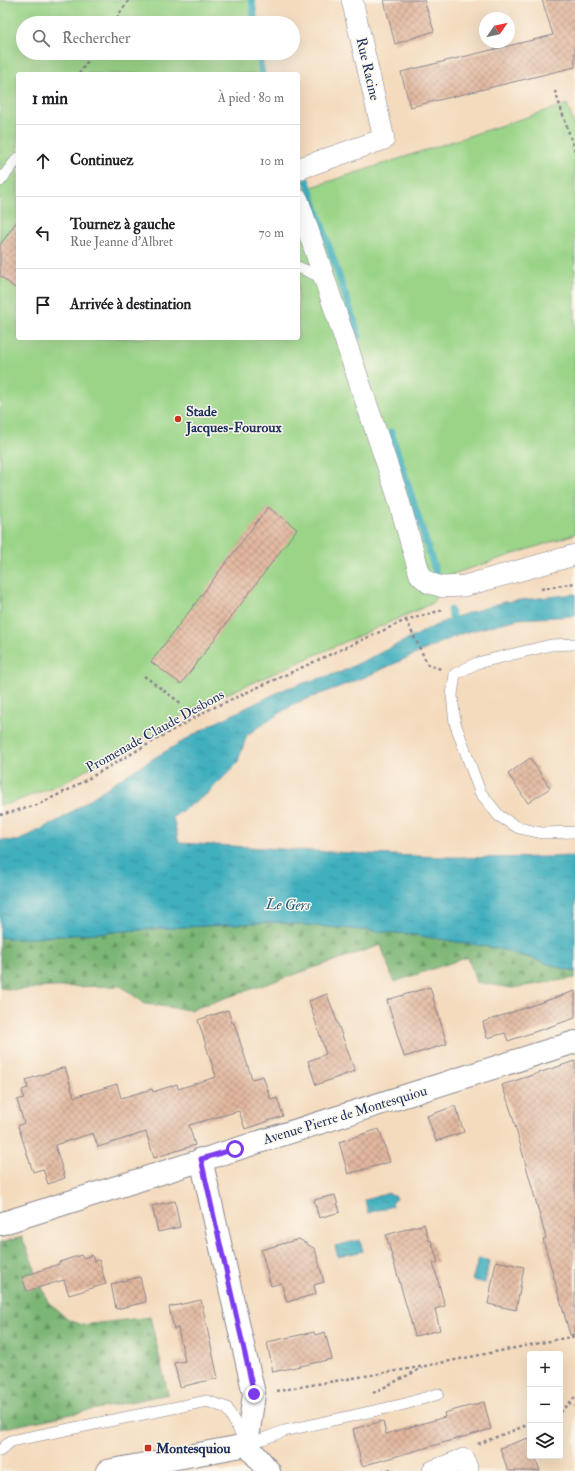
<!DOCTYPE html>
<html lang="fr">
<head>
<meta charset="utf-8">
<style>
  :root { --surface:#fff; --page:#f2f2f2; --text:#202124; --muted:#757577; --line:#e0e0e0 }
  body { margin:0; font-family:"IM FELL Double Pica",serif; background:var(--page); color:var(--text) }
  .controls { position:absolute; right:12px; bottom:12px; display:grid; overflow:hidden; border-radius:4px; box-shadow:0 4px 16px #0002 }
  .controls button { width:36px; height:36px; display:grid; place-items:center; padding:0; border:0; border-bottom:1px solid var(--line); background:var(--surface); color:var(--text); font:20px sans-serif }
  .compass { position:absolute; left:479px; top:12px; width:36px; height:36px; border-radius:50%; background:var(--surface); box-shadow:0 4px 16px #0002; rotate:56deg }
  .stop { position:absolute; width:12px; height:12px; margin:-9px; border:3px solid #7c3aed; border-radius:50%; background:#fff }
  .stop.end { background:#7c3aed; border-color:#fff; box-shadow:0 1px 4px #0008 }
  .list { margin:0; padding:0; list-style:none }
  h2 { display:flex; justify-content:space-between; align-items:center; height:52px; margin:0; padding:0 16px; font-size:17px }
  h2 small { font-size:13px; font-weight:400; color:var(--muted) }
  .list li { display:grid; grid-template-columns:26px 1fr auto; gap:12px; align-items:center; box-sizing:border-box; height:72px; padding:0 16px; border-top:1px solid var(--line) }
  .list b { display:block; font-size:15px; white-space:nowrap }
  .list p { margin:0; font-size:13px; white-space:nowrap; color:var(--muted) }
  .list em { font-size:13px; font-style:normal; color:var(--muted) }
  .icon { flex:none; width:22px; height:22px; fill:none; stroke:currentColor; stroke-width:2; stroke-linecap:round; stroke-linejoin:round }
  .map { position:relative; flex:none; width:575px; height:1471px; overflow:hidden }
  .search { position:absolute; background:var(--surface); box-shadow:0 4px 16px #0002; left:16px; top:16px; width:284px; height:44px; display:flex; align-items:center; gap:10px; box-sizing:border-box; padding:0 14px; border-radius:22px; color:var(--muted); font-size:15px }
  .panel { position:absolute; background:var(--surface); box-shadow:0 4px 16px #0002; left:16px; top:72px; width:284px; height:268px; border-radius:4px }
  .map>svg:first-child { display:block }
  .forest { fill:url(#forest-firs); stroke:#4b7269 }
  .pitch { fill:#9ad487; stroke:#5a8272 }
  .water { fill:url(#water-ripples); stroke:#2e6f8e }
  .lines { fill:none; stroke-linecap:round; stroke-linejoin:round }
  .stream { stroke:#41afbe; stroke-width:7 }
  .building { fill:url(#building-cross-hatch) }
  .service-casing { stroke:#88858e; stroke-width:12 }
  .minor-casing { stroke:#88858e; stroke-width:22 }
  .tertiary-casing { stroke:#88858e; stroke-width:24 }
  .path { stroke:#88858e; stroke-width:2.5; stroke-dasharray:3 3; stroke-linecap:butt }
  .service { stroke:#fff; stroke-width:11 }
  .minor { stroke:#fff; stroke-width:21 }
  .tertiary { stroke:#fff; stroke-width:22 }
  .route { stroke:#7c3aed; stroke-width:5 }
  .poi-dot { fill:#c8321e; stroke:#fbf7ec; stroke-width:1.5 }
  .labels { text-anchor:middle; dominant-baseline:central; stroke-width:3; stroke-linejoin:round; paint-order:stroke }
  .street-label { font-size:14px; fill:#1b2f5e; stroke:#fbf7ec }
  .poi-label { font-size:14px; font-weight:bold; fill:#1b2f5e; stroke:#fbf7ec; text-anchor:start }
  .water-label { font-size:15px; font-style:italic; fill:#285c80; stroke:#fbf7ec }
</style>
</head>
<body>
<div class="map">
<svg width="575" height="1471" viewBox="0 0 575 1471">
  <defs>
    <pattern id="forest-firs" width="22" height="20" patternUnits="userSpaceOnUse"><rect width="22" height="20" fill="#7bb674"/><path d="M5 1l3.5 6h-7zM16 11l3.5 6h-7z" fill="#649462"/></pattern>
    <pattern id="water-ripples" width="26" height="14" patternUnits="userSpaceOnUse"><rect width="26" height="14" fill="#41afbe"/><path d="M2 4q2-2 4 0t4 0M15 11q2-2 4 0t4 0" fill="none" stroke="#368f9e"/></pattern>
    <pattern id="building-cross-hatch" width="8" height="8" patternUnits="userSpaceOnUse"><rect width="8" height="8" fill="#e2b79e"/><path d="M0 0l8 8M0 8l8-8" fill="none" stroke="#b69584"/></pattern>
  </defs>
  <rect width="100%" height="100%" fill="#fbf7ec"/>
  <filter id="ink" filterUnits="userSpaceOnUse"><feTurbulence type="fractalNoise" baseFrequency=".025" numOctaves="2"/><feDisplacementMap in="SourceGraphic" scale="8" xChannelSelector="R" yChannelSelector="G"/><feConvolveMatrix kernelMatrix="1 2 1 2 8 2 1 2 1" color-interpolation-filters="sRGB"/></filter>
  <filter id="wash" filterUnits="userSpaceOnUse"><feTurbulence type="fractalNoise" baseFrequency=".012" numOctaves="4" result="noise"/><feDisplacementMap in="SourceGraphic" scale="16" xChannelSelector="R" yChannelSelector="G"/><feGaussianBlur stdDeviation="0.9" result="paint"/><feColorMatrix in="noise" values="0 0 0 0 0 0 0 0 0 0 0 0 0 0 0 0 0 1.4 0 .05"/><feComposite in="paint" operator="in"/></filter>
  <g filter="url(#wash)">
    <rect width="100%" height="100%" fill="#f4dbbe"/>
    <path class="forest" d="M272,922L409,934L501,949L575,972V978L512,988L476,982L468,957L394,982L381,945L190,1010L145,1004L121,986L50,987L16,990L0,988V937L17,939L152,929Z
      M22,1237L48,1302L67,1319L82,1325L150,1317L168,1394L0,1429V1243Z"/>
    <path class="pitch" d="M0,0H250L253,23H23V53H257L260,74H18V338H298V174L303,190L567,104L575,128V534L453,574L431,604L197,707L63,783L11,803L0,805Z"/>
    <path class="water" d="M575,594V616L518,619L460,634L365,677L294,704L247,735L237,764L208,793L173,817L179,843C311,850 443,862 575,856V972L501,949L409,934L272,922L152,929L16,939L0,937V840L18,841L61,819L118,780L161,754L209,726L287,688L341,672L449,619L504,602Z
      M389,1193L390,1195L394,1196L396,1199L392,1203L393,1206L368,1213L365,1200Z
      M360,1240L363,1251L338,1257L335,1246Z
      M479,1258L489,1261L485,1283L472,1280Z"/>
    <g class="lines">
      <path class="stream" d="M252,0L255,23
        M259,53L262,74
        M298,155L299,156
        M307,181L359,336
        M391,432L436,573
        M450,610L456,627"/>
    </g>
    <g id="blocks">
      <path class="building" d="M384,0H424L434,31L395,44Z
        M542,0H575V67L410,107L401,72L553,35Z
        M18,220V290L0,276V245Z
        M268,507L297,529L181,684L151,662Z
        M530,758L550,788L528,803L508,774Z
        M430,987L447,1044L404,1057L387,1000Z
        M575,991V1018L508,1041L505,1033L487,1038L483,1022Z
        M327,994L355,1071L316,1085L308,1061L326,1054L309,1001Z
        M228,1010L232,1023H234L252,1079L263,1076L271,1100L277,1098L283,1116L245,1129L239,1111L189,1125L195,1145L154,1158L146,1132L98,1147L93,1133L55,1145L65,1178L48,1184L43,1169L33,1172L18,1126L24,1123L17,1100L24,1098L22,1090L28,1088L26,1080L65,1067L74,1097L117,1084L121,1098L152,1089L153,1092L177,1084L178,1089L216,1077L198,1020Z
        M575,1061V1334L570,1335L543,1239L546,1238L511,1111L502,1085Z
        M455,1106L464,1132L436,1141L427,1116Z
        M379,1129L390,1162L348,1174L339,1142Z
        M335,1195L340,1212L319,1218L314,1200Z
        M175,1201L180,1227L158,1232L152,1206Z
        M424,1224L429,1241L431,1240L438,1262L433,1263L445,1306L435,1309L440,1330L415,1336L386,1235Z
        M299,1239L315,1249L324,1282L314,1285L316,1294L287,1302L281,1283L271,1286L261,1250Z
        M81,1255L83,1258L92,1255L94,1261L99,1260L106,1284L69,1295L64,1280L27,1291L22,1277L59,1264V1262Z
        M496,1261L524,1267L516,1310L488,1304Z
        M140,1277L146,1302L116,1309L111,1284Z
        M201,1300L218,1378L180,1387L174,1363L185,1361L178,1328L174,1329L169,1307Z
        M314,1332L315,1335L325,1332L332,1359L273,1372L267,1342Z
        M484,1402L491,1429L362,1466L353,1429L383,1421L386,1434L445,1417L444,1413Z
        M528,1438L530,1444V1456H535L540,1471H508L500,1448Z"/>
    </g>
  </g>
  <g filter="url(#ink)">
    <use href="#blocks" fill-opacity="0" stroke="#88858e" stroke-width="1"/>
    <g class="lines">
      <g class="service-casing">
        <path id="service" d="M0,181L18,158
          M298,267L325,279
          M575,644L551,645L477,663L455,674L452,695L455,723L480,792L499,816L519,828L542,833L575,832
          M0,1451L11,1441L207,1401L227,1408L247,1445L284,1431L405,1404L438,1394"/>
      </g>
      <g class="minor-casing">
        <path id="minor" d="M298,169L384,139L352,0
          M298,200L397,494L420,575L429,583L443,587L464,586L575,555
          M433,1471L464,1459L468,1471"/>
      </g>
      <g class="tertiary-casing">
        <path id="tertiary" d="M201,1159L254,1394L247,1445L269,1471
          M0,1224L575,1042
          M107,1471L247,1445"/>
      </g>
      <path class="path" d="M113,23L129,0
        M79,74L93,53
        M555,91L575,151
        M541,589L575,583
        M406,620L428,665L441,669
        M144,676L182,704
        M0,815L37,805L70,789L206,711L406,620L443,610
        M276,1391L425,1366L575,1336
        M373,1393L422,1368
        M569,1403L575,1406
        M560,1412L575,1397
        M478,1444L530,1424
        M382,1471L391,1469L395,1471"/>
      <use href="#service" class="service"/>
      <use href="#minor" class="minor"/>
      <use href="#tertiary" class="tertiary"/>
    </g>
  </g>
  <g class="lines" filter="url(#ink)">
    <path class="route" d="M235,1149L201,1159L254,1394"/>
  </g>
  <g class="poi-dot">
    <circle cx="178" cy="419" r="4"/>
    <rect x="144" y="1444" width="8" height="8" rx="2"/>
  </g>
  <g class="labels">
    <g class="street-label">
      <text transform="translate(368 69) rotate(77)">Rue Racine</text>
      <text transform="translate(155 731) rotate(-29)">Promenade Claude Desbons</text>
      <text transform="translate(345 1115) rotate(-17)">Avenue Pierre de Montesquiou</text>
    </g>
    <g class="poi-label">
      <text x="186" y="411">Stade<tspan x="186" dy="16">Jacques-Fouroux</tspan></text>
      <text x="156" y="1448">Montesquiou</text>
    </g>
    <g class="water-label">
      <text transform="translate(288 905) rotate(1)">Le Gers</text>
    </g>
  </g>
</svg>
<div class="controls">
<button>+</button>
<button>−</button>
<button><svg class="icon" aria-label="layers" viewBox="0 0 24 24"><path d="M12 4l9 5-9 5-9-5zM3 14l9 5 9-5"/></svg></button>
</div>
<svg class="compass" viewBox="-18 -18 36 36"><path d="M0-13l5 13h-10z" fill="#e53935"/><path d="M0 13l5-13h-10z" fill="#757577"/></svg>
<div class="stop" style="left:235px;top:1149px"></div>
<div class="stop end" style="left:254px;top:1394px"></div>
<div class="search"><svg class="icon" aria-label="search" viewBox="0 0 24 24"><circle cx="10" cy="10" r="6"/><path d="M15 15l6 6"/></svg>Rechercher</div>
<section class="panel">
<h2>1 min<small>À pied · 80 m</small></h2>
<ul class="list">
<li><svg class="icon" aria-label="ahead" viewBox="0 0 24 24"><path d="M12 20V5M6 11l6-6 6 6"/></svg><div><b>Continuez</b></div><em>10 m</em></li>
<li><svg class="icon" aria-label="left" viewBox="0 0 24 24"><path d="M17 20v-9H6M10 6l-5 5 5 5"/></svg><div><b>Tournez à gauche</b><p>Rue Jeanne d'Albret</p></div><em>70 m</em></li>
<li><svg class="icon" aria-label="arrive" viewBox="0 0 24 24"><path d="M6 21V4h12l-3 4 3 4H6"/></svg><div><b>Arrivée à destination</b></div></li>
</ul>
</section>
</div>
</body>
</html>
